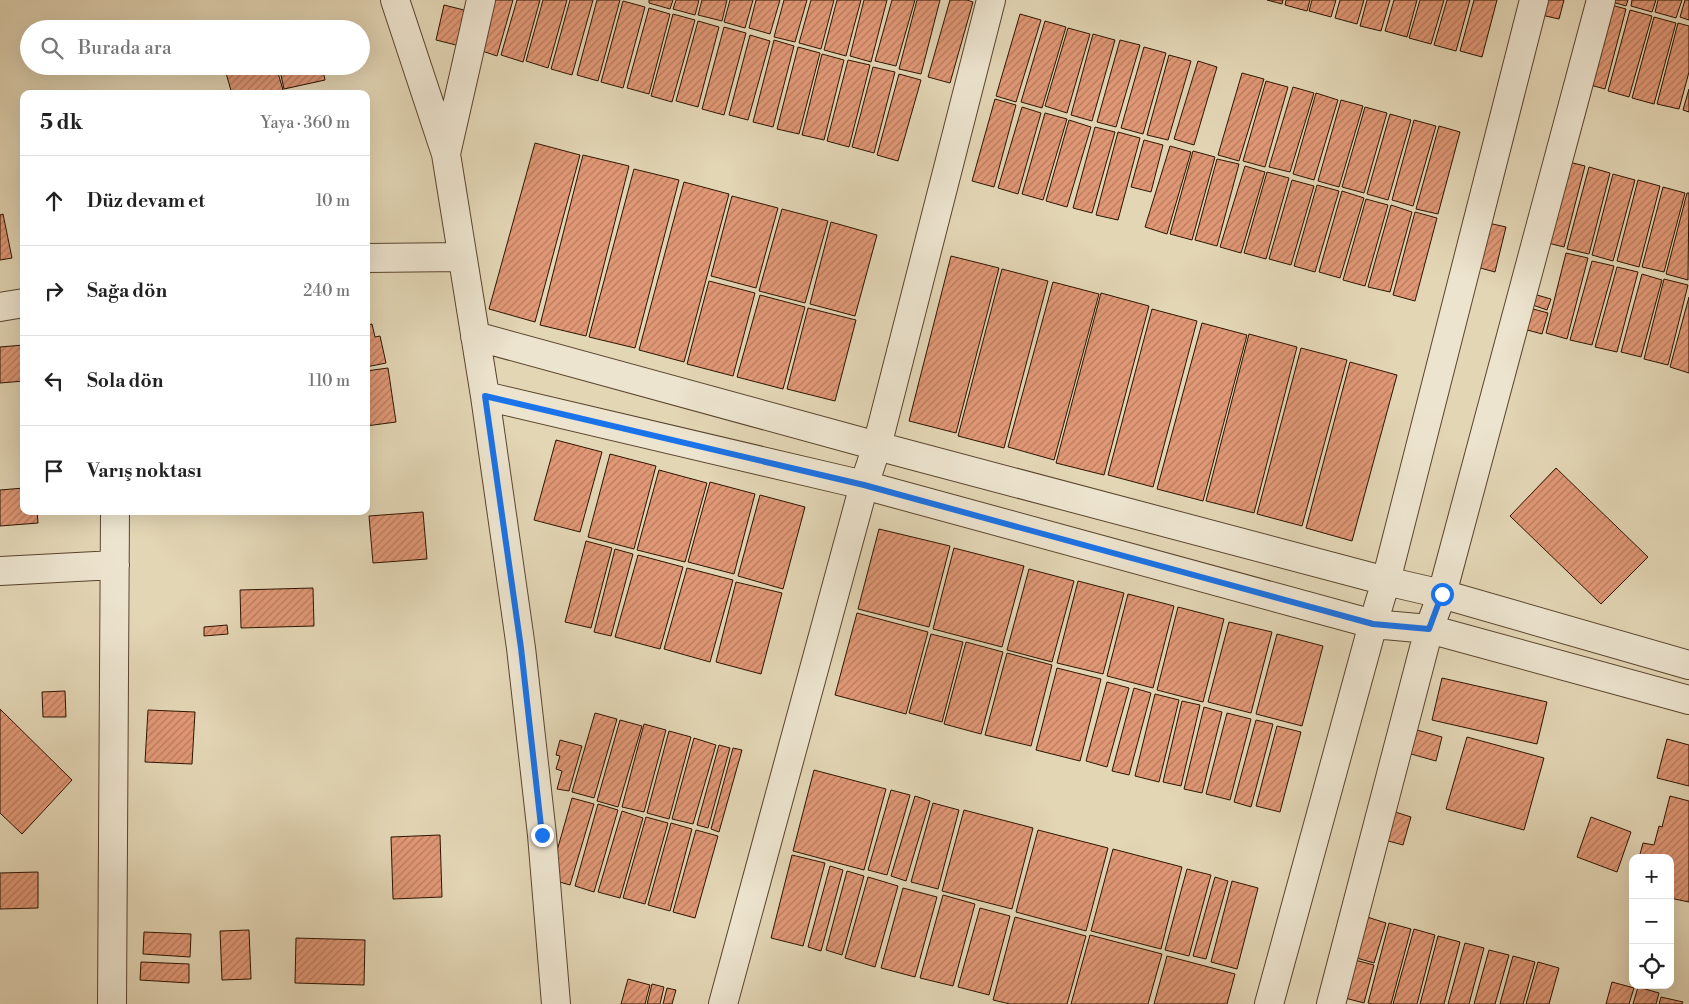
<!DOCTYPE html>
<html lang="tr">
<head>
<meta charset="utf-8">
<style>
  :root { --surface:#fff; --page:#f2f2f2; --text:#222; --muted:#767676; --line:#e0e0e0 }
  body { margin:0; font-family:"Libre Bodoni",serif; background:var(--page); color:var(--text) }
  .controls { position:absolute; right:15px; bottom:15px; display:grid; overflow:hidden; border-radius:10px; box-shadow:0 5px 20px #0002 }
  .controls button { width:45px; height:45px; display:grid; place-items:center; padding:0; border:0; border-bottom:1px solid var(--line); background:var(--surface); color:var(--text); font:25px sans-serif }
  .stop { position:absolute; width:15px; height:15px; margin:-11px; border:4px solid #1a73e8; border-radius:50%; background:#fff }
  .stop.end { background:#1a73e8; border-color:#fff; box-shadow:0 1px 5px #0008 }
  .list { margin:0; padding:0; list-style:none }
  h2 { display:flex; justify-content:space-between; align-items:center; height:65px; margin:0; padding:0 20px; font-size:21px }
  h2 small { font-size:16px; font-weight:400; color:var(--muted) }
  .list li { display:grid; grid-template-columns:32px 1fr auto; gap:15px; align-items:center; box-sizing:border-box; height:90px; padding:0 20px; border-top:1px solid var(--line) }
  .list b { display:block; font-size:19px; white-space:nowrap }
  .list em { font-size:16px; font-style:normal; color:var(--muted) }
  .icon { flex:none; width:28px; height:28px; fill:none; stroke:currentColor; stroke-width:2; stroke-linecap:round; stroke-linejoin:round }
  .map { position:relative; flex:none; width:1689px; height:1004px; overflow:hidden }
  .search { position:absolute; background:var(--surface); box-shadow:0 5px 20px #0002; left:20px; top:20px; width:350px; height:55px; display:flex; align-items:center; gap:12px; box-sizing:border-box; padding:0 18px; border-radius:28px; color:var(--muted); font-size:19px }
  .panel { position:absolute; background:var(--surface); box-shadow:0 5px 20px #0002; left:20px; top:90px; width:350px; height:425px; border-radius:10px }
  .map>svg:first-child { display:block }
  .building { fill:url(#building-hatch); stroke:#2d1400 }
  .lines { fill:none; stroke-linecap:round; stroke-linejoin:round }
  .minor-casing { stroke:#5a442d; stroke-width:30 }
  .minor { stroke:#ede4cf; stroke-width:28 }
  .route { stroke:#1a73e8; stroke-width:6 }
</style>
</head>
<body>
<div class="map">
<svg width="1689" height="1004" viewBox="0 0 1689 1004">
  <defs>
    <pattern id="building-hatch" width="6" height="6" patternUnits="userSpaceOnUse" patternTransform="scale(1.25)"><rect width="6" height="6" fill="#e19876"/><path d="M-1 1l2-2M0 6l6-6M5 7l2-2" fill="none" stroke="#b77b5e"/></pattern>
  </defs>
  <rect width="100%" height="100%" fill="#e3d6b5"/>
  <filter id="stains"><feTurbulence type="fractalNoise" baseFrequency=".004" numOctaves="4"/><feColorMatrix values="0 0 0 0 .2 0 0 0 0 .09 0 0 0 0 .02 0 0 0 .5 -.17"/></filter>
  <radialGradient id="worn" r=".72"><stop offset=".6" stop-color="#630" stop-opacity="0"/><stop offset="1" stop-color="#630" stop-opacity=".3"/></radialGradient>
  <path class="building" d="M489,0H513L497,56L476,49Z
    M517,0H540L523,62L501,55Z
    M543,0H567L548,68L526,61Z
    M570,0H593L572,75L551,69Z
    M597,0H620L598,81L577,75Z
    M649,0H673L670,9L649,3Z
    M676,0H699L695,15L673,9Z
    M702,0H727L722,21L698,15Z
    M730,0H753L745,28L724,22Z
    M756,0H780L770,34L749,28Z
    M784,0H807L795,42L774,37Z
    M811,0H834L821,49L799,43Z
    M837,0H861L846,56L824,50Z
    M864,0H887L871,62L850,56Z
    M892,0H915L896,66L875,61Z
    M917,0H940L921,74L899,69Z
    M950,0H967L973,2L950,83L928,77Z
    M1267,0H1283L1282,4Z
    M1286,0H1310L1307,11L1285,5Z
    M1312,0H1336L1331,17L1309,11Z
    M1340,0H1364L1357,24L1335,18Z
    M1367,0H1390L1381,31L1360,26Z
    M1394,0H1417L1407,37L1385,31Z
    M1420,0H1444L1431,44L1409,38Z
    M1447,0H1470L1456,51L1434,45Z
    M1474,0H1497L1482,57L1460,51Z
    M1540,0H1564L1559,19L1537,14Z
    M1605,0H1628L1626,6Z
    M1632,0H1656L1652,12L1631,6Z
    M1658,0H1682L1676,18L1655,12Z
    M1685,0H1689V20L1680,17Z
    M623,1L645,7L623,88L601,82Z
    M1604,3L1626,9L1605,89L1583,83Z
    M444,5L472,12L464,47L436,40Z
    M649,8L670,14L649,94L627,88Z
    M1630,10L1652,16L1629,97L1608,91Z
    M673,14L695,20L672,102L651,96Z
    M1020,14L1041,20L1016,102L996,96Z
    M1654,17L1676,23L1654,104L1632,98Z
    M698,21L719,27L698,107L676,101Z
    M1045,21L1066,27L1042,108L1021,102Z
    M1678,23L1689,26V72L1679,109L1657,104Z
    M724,27L746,33L724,115L702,109Z
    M1068,28L1090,34L1067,113L1045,106Z
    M1093,34L1115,40L1092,121L1071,115Z
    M750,35L770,41L748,120L729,115Z
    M774,40L794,46L773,127L753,122Z
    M1120,40L1140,45L1116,127L1097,122Z
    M798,47L820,53L799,134L777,129Z
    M1144,47L1166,53L1143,134L1121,128Z
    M822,54L844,60L824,140L802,135Z
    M1169,55L1191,61L1168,140L1147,135Z
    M848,60L870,65L849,147L827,141Z
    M1198,61L1217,67L1194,145L1174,139Z
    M224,66H276L283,90L269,94H232Z
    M279,66H322L325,80L284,89Z
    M873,67L895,72L874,153L852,147Z
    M1242,73L1264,79L1239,161L1218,155Z
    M899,74L921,80L898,161L877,155Z
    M1266,81L1288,87L1265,167L1243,161Z
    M1293,87L1314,93L1290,172L1269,167Z
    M1689,89V112L1683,110Z
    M1316,93L1338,100L1314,180L1293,174Z
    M995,99L1016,105L994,187L972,181Z
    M1341,100L1363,106L1339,187L1318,181Z
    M1022,107L1041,113L1018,194L998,188Z
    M1365,107L1387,113L1364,193L1342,187Z
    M1045,113L1067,119L1043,200L1022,194Z
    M1390,114L1411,120L1388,200L1367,194Z
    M1069,120L1091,127L1067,207L1046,201Z
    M1414,120L1436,126L1413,206L1392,200Z
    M1439,126L1460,132L1438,214L1416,209Z
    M1095,127L1115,132L1092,213L1073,208Z
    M1118,132L1140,138L1118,220L1096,215Z
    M1144,140L1163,145L1151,192L1131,187Z
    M535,143L580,155L535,322L489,309Z
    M1170,146L1191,152L1167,234L1145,227Z
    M1193,151L1215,157L1192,240L1170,234Z
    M583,155L629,166L586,336L540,325Z
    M1217,159L1239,164L1217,246L1195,240Z
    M1561,160L1585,166L1564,247L1540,241Z
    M1245,166L1265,172L1241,253L1220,247Z
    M1589,167L1610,173L1589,254L1567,249Z
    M634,169L679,180L635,348L589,337Z
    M1267,172L1289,178L1266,259L1244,253Z
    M1613,174L1635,180L1613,261L1592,255Z
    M1292,180L1314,186L1291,265L1269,259Z
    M1638,180L1660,186L1639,267L1617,261Z
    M684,182L729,194L684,362L639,350Z
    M1317,185L1339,191L1315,272L1294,266Z
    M1663,187L1685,193L1664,272L1642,267Z
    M1342,191L1364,198L1340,278L1319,272Z
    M1687,193H1689L1688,280L1666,274Z
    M732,196L778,208L756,288L711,276Z
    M1366,199L1388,205L1365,286L1343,280Z
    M1391,205L1412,212L1390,292L1368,287Z
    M782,209L828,221L805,303L759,291Z
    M1415,212L1437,218L1415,301L1393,295Z
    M3,214L12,258L0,260V215Z
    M831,222L877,235L855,316L810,304Z
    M1484,222L1506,227L1495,272L1473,266Z
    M1566,253L1588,258L1567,339L1546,333Z
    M951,256L999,268L956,433L909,421Z
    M1592,261L1614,266L1592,345L1570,340Z
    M1617,267L1638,272L1617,352L1595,347Z
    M1002,269L1048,281L1004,448L958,436Z
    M1642,274L1662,280L1641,357L1621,352Z
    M1664,279L1688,285L1668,365L1644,359Z
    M709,281L755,293L733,376L687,364Z
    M1053,282L1099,294L1054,460L1008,447Z
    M1101,293L1149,306L1104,475L1056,463Z
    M1530,293L1551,299L1547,310L1527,303Z
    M760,295L805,307L783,389L737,377Z
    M1689,297V373L1670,367Z
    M1526,307L1548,313L1542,334L1520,328Z
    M808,308L856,320L835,401L787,389Z
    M1152,309L1197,321L1153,487L1108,475Z
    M366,322L367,325L372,324L375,337L380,336L386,363L366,367Z
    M1202,323L1247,335L1203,501L1157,489Z
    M1249,334L1297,347L1254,513L1206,501Z
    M24,345V381L0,383V347Z
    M1301,348L1347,360L1302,526L1257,514Z
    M1350,362L1397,375L1352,541L1306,528Z
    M388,368L396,422L366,426V371Z
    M556,440L602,452L580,532L534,520Z
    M610,454L656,466L634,549L588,537Z
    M1556,468L1648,557L1601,604L1510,516Z
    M659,470L707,483L685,562L637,550Z
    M710,482L755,494L734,574L688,562Z
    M24,488V511H37L38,523L0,526V490Z
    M760,495L805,507L783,589L738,576Z
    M423,512L427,559L373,563L369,516Z
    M879,529L950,546L929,627L858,609Z
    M586,541L612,548L591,628L565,622Z
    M954,548L1024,566L1002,647L933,629Z
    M615,549L633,554L611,636L594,632Z
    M638,555L683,567L660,649L615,637Z
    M687,568L733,580L710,662L664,649Z
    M1029,569L1074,581L1052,662L1007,650Z
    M1078,581L1124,593L1103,674L1057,663Z
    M736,582L782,593L761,674L716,662Z
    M313,588L314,626L241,628L240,590Z
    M1128,594L1174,606L1153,688L1107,676Z
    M1178,607L1224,619L1203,702L1157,690Z
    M857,613L928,632L906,714L835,695Z
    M1229,622L1272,632L1251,713L1208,702Z
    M227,625L228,634L204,636V627Z
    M931,634L963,642L942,722L909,713Z
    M1277,634L1323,646L1302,726L1256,714Z
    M966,642L1003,652L981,734L944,724Z
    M1007,653L1052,665L1031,746L985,735Z
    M1057,668L1101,679L1080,761L1036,750Z
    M1442,678L1547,702L1537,744L1432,720Z
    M1107,682L1129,688L1107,767L1086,761Z
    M1134,688L1151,693L1129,775L1112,771Z
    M65,691L66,717H43L42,692Z
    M1155,694L1179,700L1159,782L1135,776Z
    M1182,701L1200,705L1181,786L1163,782Z
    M1204,707L1222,712L1202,793L1184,789Z
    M0,709L72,780L22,834L0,813Z
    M148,710L195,712L192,764L145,762Z
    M595,713L617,719L594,798L572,792Z
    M1227,713L1251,719L1230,800L1206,794Z
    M620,720L642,726L618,807L597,801Z
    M1256,720L1273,724L1251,807L1234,802Z
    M644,724L666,730L644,812L622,807Z
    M1277,726L1301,732L1280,812L1256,806Z
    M1417,730L1442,737L1436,761L1411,754Z
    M669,731L691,737L669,819L647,813Z
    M1467,737L1544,758L1524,830L1446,809Z
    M694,738L716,745L693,824L672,819Z
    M1667,739L1689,745V786L1657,778Z
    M560,740L582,746L569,791L557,789L562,771L556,769L560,756L556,755Z
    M719,745L730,748L708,828L697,825Z
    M733,748L742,750L719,832L711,829Z
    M814,770L886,789L864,870L793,851Z
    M891,790L910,795L887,875L868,870Z
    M915,796L930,801L906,881L891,876Z
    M1670,796L1689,801V902L1670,898V858H1639L1643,843L1654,845L1659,826L1662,827Z
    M572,798L594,804L570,885L549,879Z
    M933,803L959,810L938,889L911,882Z
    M598,804L618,810L594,892L575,886Z
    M964,810L1033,828L1012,909L942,891Z
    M1389,810L1411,817L1403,845L1381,839Z
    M622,811L643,818L620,898L598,892Z
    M646,817L668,823L645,904L623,898Z
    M1591,817L1631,832L1617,872L1577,857Z
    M671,823L692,829L670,911L648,905Z
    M696,830L718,836L695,918L673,912Z
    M1038,830L1108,848L1086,931L1016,912Z
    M440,835L442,897L393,899L391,837Z
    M1113,849L1182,867L1161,949L1091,931Z
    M792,855L825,863L803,946L771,938Z
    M830,866L843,870L821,951L808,947Z
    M1187,869L1211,875L1189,956L1165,950Z
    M847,871L864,876L842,955L826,950Z
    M38,872V908L0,909V873Z
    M868,877L898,886L875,967L845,958Z
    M1215,877L1228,881L1206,959L1193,956Z
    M1232,881L1258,888L1237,969L1211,962Z
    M903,888L937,897L915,977L881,968Z
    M943,895L975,904L953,986L920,978Z
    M980,908L1010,916L989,995L958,987Z
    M1364,916L1386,923L1374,963L1353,957Z
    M1015,917L1086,936L1067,1004H1010L993,1000Z
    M1389,923L1411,929L1391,1004H1372L1368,1003Z
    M1414,929L1435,935L1417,1004H1393Z
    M249,930L251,979L222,980L220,931Z
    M144,932L191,934L190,957L143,954Z
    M1090,935L1162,954L1148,1004H1071Z
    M1438,936L1460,942L1444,1004H1420Z
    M296,938L365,940L364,985L295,983Z
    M1465,943L1484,948L1469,1004H1448Z
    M1489,950L1509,955L1495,1004H1474Z
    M1167,956L1235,974L1227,1004H1154Z
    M1513,956L1535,962L1523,1004H1500Z
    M1351,959L1374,965L1364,1003L1341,997Z
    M141,962L189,964V983L140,980Z
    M1538,962L1559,968L1549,1004H1526Z
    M628,979L650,985L645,1004H621Z
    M1612,982L1634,988L1629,1004H1606Z
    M652,984L664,987L660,1004H647Z
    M1638,987L1659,993L1656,1004H1633Z
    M667,988L676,990L672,1004H663Z
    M1661,997L1683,1002L1682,1004H1659Z"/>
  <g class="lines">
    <g class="minor-casing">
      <path id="minor" d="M395,0L446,154L485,396L521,648L542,835L556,1004
        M446,154L481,0
        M366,258L462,257
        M0,307L24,303
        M475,336L877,446L1386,581L1442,594L1689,665
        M485,396L864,485L1373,624L1429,629L1689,700
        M0,571L115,565
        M112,1004L115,511
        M723,1004L864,485L877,446L991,0
        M1269,1004L1373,624L1386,581L1534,0
        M1331,1004L1429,629L1442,594L1601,0"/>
    </g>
    <use href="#minor" class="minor"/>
  </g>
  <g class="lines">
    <path class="route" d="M542,835L521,648L485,396L864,485L1373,624L1429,629L1442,594"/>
  </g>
  <rect width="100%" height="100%" filter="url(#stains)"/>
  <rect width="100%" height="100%" fill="url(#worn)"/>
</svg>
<div class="controls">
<button>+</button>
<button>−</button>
<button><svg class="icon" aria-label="locate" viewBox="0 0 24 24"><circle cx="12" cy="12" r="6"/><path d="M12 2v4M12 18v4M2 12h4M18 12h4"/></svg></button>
</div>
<div class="stop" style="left:1442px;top:594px"></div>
<div class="stop end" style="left:542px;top:835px"></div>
<div class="search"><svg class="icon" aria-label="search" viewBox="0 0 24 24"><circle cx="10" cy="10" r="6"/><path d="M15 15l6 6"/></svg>Burada ara</div>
<section class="panel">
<h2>5 dk<small>Yaya · 360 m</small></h2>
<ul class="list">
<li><svg class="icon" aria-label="ahead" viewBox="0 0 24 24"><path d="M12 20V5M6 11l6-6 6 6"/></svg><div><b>Düz devam et</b></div><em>10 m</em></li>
<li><svg class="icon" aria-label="right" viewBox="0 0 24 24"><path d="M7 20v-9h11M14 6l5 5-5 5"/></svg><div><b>Sağa dön</b></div><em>240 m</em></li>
<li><svg class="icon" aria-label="left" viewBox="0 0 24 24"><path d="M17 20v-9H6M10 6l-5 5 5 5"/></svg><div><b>Sola dön</b></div><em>110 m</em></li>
<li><svg class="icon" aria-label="arrive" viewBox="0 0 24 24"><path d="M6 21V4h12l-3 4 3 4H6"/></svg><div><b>Varış noktası</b></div></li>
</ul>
</section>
</div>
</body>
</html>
